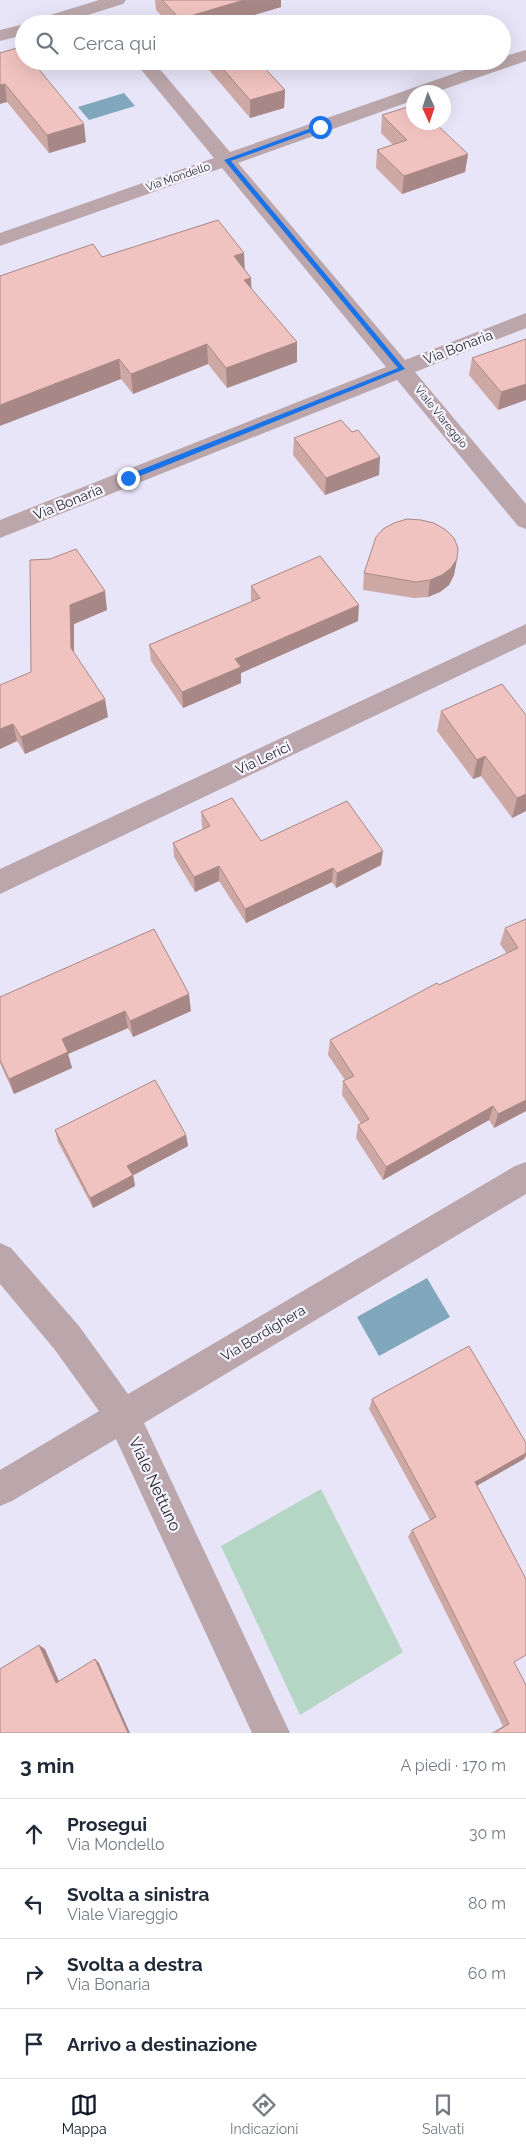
<!DOCTYPE html>
<html lang="it">
<head>
<meta charset="utf-8">
<style>
  :root { --surface:#fff; --page:#f2f2f3; --text:#1f2937; --muted:#747a83; --line:#e0e1e3; --accent:#111827 }
  body { margin:0; font-family:Raleway,sans-serif; background:var(--page); color:var(--text) }
  .compass { position:absolute; left:406px; top:85px; width:45px; height:45px; border-radius:50%; background:var(--surface); box-shadow:0 5px 20px #0002; rotate:177deg }
  .stop { position:absolute; width:15px; height:15px; margin:-11px; border:4px solid #1a73e8; border-radius:50%; background:#fff }
  .stop.end { background:#1a73e8; border-color:#fff; box-shadow:0 1px 5px #0008 }
  .list { margin:0; padding:0; list-style:none }
  h2 { display:flex; justify-content:space-between; align-items:center; height:65px; margin:0; padding:0 20px; font-size:21px }
  h2 small { font-size:16px; font-weight:400; color:var(--muted) }
  .list li { display:grid; grid-template-columns:32px 1fr auto; gap:15px; align-items:center; box-sizing:border-box; height:70px; padding:0 20px; border-top:1px solid var(--line) }
  .list b { display:block; font-size:19px; white-space:nowrap }
  .list p { margin:0; font-size:16px; white-space:nowrap; color:var(--muted) }
  .list em { font-size:16px; font-style:normal; color:var(--muted) }
  .icon { flex:none; width:28px; height:28px; fill:none; stroke:currentColor; stroke-width:2; stroke-linecap:round; stroke-linejoin:round }
  .map { position:relative; flex:none; width:526px; height:1733px; overflow:hidden }
  .search { position:absolute; background:var(--surface); box-shadow:0 5px 20px #0002; left:15px; right:15px; top:15px; height:55px; display:flex; align-items:center; gap:12px; box-sizing:border-box; padding:0 18px; border-radius:28px; color:var(--muted); font-size:19px }
  .sheet { height:345px; background:var(--surface) }
  nav { display:flex; justify-content:space-around; align-items:center; box-sizing:border-box; height:70px; border-top:1px solid var(--line); background:var(--surface); font-size:14px; color:var(--muted) }
  nav a { display:grid; justify-items:center; gap:2px }
  nav .on { color:var(--accent) }
  .map>svg:first-child { display:block }
  .green { fill:#b5d6c5 }
  .water { fill:#80a7bc }
  .lines { fill:none; stroke-linecap:round; stroke-linejoin:round }
  .minor { fill:#bba7ab; fill-rule:evenodd }
  .wall { fill:#cea8a5 }
  .shaded-wall { fill:#a88886 }
  .building { fill:#f0c3c0; stroke:#a88886 }
  .route { fill:#1a73e8 }
  .labels { text-anchor:middle; dominant-baseline:central; stroke-width:4.5; stroke-linejoin:round; paint-order:stroke }
  .far-street-label { font-size:11px; fill:#29282f; stroke:#f5f4ff }
  .street-label { font-size:14px; fill:#29282f; stroke:#f5f4ff }
  .near-street-label { font-size:16px; fill:#29282f; stroke:#f5f4ff }
</style>
</head>
<body>
<div class="map">
<svg width="526" height="1733" viewBox="0 0 526 1733">
  <rect width="100%" height="100%" fill="#e8e5f8"/>
  <path class="green" d="M321,1489L403,1652L300,1715L221,1546Z"/>
  <path class="water" d="M124,93L135,106L89,120L78,107Z
    M427,1278L450,1317L379,1356L357,1317Z"/>
  <g class="lines">
    <path class="minor" d="M99,0H126L123,4L59,24H31L34,20Z
      M24,24V35L0,41V30Z
      M526,50V61L436,92H414V100L238,163L405,360L526,313V328L415,372L526,504V529L518,526L397,380L0,538V520L386,367L222,168L0,246V233L214,158L134,61H153L230,152L490,61H502V57Z
      M526,624V644L0,894V869Z
      M526,1162V1194L144,1423L290,1733H252L116,1439L12,1501L0,1506V1470L99,1411L55,1350L0,1284V1243L11,1248L79,1326L128,1394L515,1166Z"/>
  </g>
  <path class="wall" d="M155,0H281V7L224,24H169L156,10Z
    M0,53L86,142L49,153L7,102Z
    M203,61H258L285,90L284,108L250,118L204,64Z
    M382,115L468,154L465,172L402,194L376,168L377,150L393,145L381,133Z
    M102,257L245,269L251,278V289L297,362L227,388L208,364L133,394L121,379Z
    M526,339L498,410L469,375L472,358Z
    M294,438L379,475L325,495L293,455Z
    M457,559L454,575L449,585L440,592L428,597L414,598L363,590L364,573Z
    M30,560L107,610L74,624V653L108,717L25,754L17,741L0,749L31,672Z
    M251,586L358,621L241,673V683L183,708L151,661L149,645L251,602Z
    M441,711L526,715V811L512,818L481,776L473,779L437,731Z
    M201,812L261,841L381,865L336,888L332,882L246,923L219,881L195,892L174,857L173,843L203,829L202,827Z
    M526,919V1111L494,1128L489,1120L383,1180L356,1138L358,1125L361,1124L342,1095L343,1081L345,1080L328,1055L330,1040L439,985L507,954L500,944L505,928Z
    M0,997L191,1011L133,1037L128,1028L68,1054L72,1068L14,1094L0,1063Z
    M55,1130L186,1135L188,1146L133,1175L135,1186L93,1208L58,1142Z
    M372,1399L524,1459L477,1486L514,1662L526,1733H491L503,1726L408,1537L412,1530L430,1520L369,1409Z"/>
  <path class="shaded-wall" d="M244,0H281V7L224,24H180V19Z
    M5,84L7,102L0,104V85Z
    M285,90L284,108L250,118V100Z
    M84,124L86,142L49,153L47,135Z
    M468,154L465,172L402,194L404,176Z
    M244,253L245,273L234,256Z
    M251,278L252,298L244,280Z
    M297,342V362L227,388L226,368Z
    M207,344L208,364L133,394L131,374Z
    M119,359L121,379L0,426V405Z
    M526,384V400L498,410L501,392Z
    M380,457L379,475L325,495L326,478Z
    M457,559L454,575L449,585L440,592L428,597L430,580Z
    M105,591L107,610L74,624V667L71,648L70,605Z
    M359,605L358,621L241,673V683L183,708L182,692L235,659Z
    M105,699L108,717L25,754L21,737Z
    M13,724L17,741L0,749V729Z
    M485,756L481,776L473,779L477,760Z
    M526,794V811L512,818L517,798Z
    M383,851L381,865L336,888L337,873Z
    M219,866V881L195,892L194,877Z
    M333,868L332,882L246,923L245,909Z
    M189,994L191,1011L133,1037L130,1021Z
    M125,1011L128,1028L68,1054L72,1068L14,1094L9,1079L62,1039Z
    M526,1100V1111L494,1128L498,1114Z
    M493,1106L489,1120L383,1180L386,1167Z
    M186,1135L188,1146L130,1177L127,1166Z
    M133,1175L135,1186L93,1208L90,1198Z
    M526,1453V1456L524,1459L469,1490L475,1482Z
    M39,1645L45,1649L61,1686L56,1683Z
    M95,1659L99,1663L130,1733H128Z"/>
  <path class="building" d="M162,0H244L180,19Z
    M20,47L24,51V61H32L84,124L47,135L5,84L0,85V53Z
    M216,61H258L285,90L250,100Z
    M414,105V122H434L468,154L404,176L377,150L407,140L382,115Z
    M218,220L244,253L234,256L251,278L244,280L297,342L226,368L207,344L131,374L119,359L0,405V276L93,244L102,257Z
    M526,339V384L501,392L472,358Z
    M341,420L352,432L358,430L380,457L326,478L294,438Z
    M407,519L421,520L434,523L446,530L454,538L458,548L457,559L451,568L442,575L430,580L416,582L364,573L376,537L383,529L394,523Z
    M76,549L105,591L70,605L71,648L105,699L21,737L13,724L0,729V685L31,672L30,560L50,559Z
    M320,556L359,605L235,659L241,667L182,692L149,645L260,598L251,586Z
    M502,684L526,715V794L517,798L485,756L477,760L441,711Z
    M232,798L261,841L347,801L383,851L337,873L333,868L245,909L219,866L194,877L173,843L210,826L201,812Z
    M526,919V1100L498,1114L493,1106L386,1167L358,1125L369,1119L343,1081L354,1076L330,1040L437,983L439,985L518,948L505,928Z
    M154,929L189,994L130,1021L125,1011L62,1039L68,1052L9,1079L0,1060V997Z
    M155,1080L186,1135L127,1166L133,1175L90,1198L55,1130Z
    M469,1346L526,1443V1453L475,1482L526,1579V1655L514,1662L526,1685V1733H498L497,1731L509,1724L412,1530L436,1517L372,1399Z
    M39,1645L56,1683L95,1659L128,1733H0V1669Z"/>
  <path class="route" d="M320,125L322,128L231,161L405,369L130,480H125V476L398,368L224,160Z"/>
  <g class="labels">
    <g class="far-street-label">
      <text transform="translate(178 177) rotate(-19)">Via Mondello</text>
      <text transform="translate(441 417) rotate(51)">Viale Viareggio</text>
    </g>
    <g class="street-label">
      <text transform="translate(458 347) rotate(-21)">Via Bonaria</text>
      <text transform="translate(68 502) rotate(-22)">Via Bonaria</text>
      <text transform="translate(263 758) rotate(-25)">Via Lerici</text>
      <text transform="translate(263 1333) rotate(-31)">Via Bordighera</text>
    </g>
    <g class="near-street-label">
      <text transform="translate(155 1484) rotate(65)">Viale Nettuno</text>
    </g>
  </g>
</svg>
<svg class="compass" viewBox="-18 -18 36 36"><path d="M0-13l5 13h-10z" fill="#e53935"/><path d="M0 13l5-13h-10z" fill="#747a83"/></svg>
<div class="stop" style="left:320px;top:127px"></div>
<div class="stop end" style="left:128px;top:478px"></div>
<div class="search"><svg class="icon" aria-label="search" viewBox="0 0 24 24"><circle cx="10" cy="10" r="6"/><path d="M15 15l6 6"/></svg>Cerca qui</div>
</div>
<section class="sheet">
<h2>3 min<small>A piedi · 170 m</small></h2>
<ul class="list">
<li><svg class="icon" aria-label="ahead" viewBox="0 0 24 24"><path d="M12 20V5M6 11l6-6 6 6"/></svg><div><b>Prosegui</b><p>Via Mondello</p></div><em>30 m</em></li>
<li><svg class="icon" aria-label="left" viewBox="0 0 24 24"><path d="M17 20v-9H6M10 6l-5 5 5 5"/></svg><div><b>Svolta a sinistra</b><p>Viale Viareggio</p></div><em>80 m</em></li>
<li><svg class="icon" aria-label="right" viewBox="0 0 24 24"><path d="M7 20v-9h11M14 6l5 5-5 5"/></svg><div><b>Svolta a destra</b><p>Via Bonaria</p></div><em>60 m</em></li>
<li><svg class="icon" aria-label="arrive" viewBox="0 0 24 24"><path d="M6 21V4h12l-3 4 3 4H6"/></svg><div><b>Arrivo a destinazione</b></div></li>
</ul>
</section>
<nav>
<a class="on"><svg class="icon" aria-label="map" viewBox="0 0 24 24"><path d="M3 6l6-2 6 2 6-2v14l-6 2-6-2-6 2zM9 4v14M15 6v14"/></svg>Mappa</a>
<a><svg class="icon" aria-label="directions" viewBox="0 0 24 24"><path d="M12 3l9 9-9 9-9-9zM9 14v-3h6M13 9l2 2-2 2"/></svg>Indicazioni</a>
<a><svg class="icon" aria-label="saved" viewBox="0 0 24 24"><path d="M7 4h10v16l-5-4-5 4z"/></svg>Salvati</a>
</nav>
</body>
</html>
